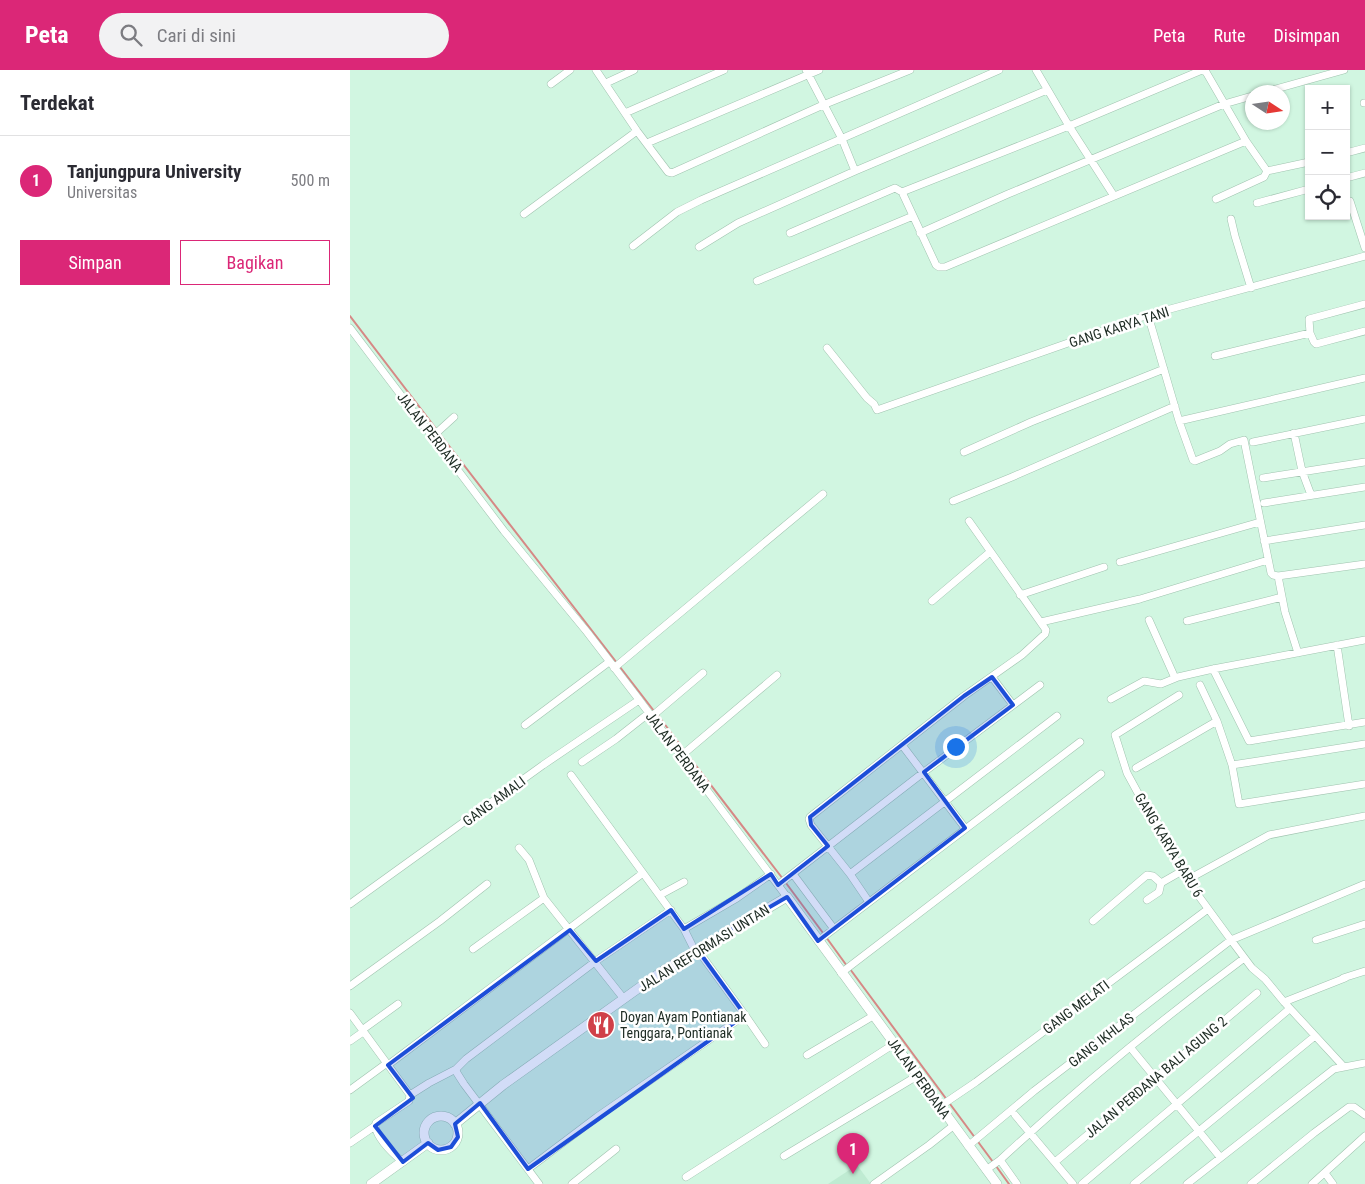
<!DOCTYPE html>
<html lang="id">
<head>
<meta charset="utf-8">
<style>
  :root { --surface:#fff; --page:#f2f2f3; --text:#2b2b33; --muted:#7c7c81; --line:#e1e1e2; --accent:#db2777 }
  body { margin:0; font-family:"Roboto Condensed",sans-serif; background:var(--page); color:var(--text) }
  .controls { position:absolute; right:15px; top:15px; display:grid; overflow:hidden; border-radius:0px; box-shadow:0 1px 4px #0004 }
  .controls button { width:45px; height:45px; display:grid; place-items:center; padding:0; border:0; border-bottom:1px solid var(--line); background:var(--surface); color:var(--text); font:25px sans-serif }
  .compass { position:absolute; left:895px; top:15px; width:45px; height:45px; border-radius:50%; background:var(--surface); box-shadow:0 1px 4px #0004; rotate:102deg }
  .you { position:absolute; left:605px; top:676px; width:18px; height:18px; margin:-12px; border:4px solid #fff; border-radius:50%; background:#1a73e8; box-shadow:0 0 0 8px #1a73e833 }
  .badge { display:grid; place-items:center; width:32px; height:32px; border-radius:50%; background:var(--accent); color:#fff; font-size:16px; font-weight:700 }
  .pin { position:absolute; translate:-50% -41px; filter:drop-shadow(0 1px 2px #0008) }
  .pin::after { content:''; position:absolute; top:26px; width:18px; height:15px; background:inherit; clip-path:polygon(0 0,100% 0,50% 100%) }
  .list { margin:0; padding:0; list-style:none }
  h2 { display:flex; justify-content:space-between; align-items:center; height:65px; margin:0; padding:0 20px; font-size:21px }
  h2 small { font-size:16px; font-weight:400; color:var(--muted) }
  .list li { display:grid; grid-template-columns:32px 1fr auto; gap:15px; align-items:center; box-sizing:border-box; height:90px; padding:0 20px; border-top:1px solid var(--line) }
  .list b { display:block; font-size:19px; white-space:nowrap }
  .list p { margin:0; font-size:16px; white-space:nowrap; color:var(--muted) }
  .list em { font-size:16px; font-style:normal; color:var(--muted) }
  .actions { display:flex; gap:10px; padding:15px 20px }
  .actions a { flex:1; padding:11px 0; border:1px solid var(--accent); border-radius:0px; text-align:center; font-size:18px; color:var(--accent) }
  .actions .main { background:var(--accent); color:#fff }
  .icon { flex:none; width:28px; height:28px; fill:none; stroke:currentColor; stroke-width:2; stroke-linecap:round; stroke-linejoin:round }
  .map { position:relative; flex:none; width:1015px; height:1114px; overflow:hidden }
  header { display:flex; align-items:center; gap:30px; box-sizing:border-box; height:70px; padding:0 25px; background:var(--accent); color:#fff }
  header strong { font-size:24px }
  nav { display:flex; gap:28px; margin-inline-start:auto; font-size:18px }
  .search { width:350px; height:45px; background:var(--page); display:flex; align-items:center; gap:12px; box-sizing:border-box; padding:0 18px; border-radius:28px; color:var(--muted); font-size:19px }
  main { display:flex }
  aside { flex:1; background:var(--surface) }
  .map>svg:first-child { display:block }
  .built { fill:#bfebd2 }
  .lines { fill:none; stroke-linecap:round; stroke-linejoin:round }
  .stream { stroke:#d68885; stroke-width:2 }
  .minor-casing { stroke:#a0c3af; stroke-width:8 }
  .tertiary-casing { stroke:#a0c3af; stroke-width:10 }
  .minor { stroke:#fff; stroke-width:7 }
  .tertiary { stroke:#fff; stroke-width:9 }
  .marked { fill:#1d4ed8; fill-opacity:0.2; stroke:#1d4ed8; stroke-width:4; stroke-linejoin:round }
  .labels { text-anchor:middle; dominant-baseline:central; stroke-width:5; stroke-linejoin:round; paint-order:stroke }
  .street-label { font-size:14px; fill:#1d2b23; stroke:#fff }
  .poi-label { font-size:14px; fill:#1d2b23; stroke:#fff; text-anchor:start }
</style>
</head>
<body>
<header>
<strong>Peta</strong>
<div class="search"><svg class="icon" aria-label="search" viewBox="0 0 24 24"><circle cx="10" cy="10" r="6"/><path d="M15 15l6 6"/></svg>Cari di sini</div>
<nav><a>Peta</a><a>Rute</a><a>Disimpan</a></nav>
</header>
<main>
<aside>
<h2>Terdekat<small></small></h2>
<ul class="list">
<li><span class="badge">1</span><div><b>Tanjungpura University</b><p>Universitas</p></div><em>500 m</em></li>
</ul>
<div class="actions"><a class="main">Simpan</a><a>Bagikan</a></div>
</aside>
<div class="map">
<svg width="1015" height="1114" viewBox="0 0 1015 1114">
  <rect width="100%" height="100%" fill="#d1f6e1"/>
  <path class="built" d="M507,1095L521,1114H478Z"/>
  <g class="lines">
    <path class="stream" d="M0,246L87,360
      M89,363L267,593
      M270,597L304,641
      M307,644L334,680
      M337,684L433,809
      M436,813L473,863
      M476,867L497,896
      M500,899L643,1092
      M646,1096L659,1114"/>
    <g class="minor-casing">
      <path id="minor" d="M246,0L287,61L318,102L322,103L473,35L560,0
        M686,0L719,56L764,126
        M256,13L284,0
        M201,14L220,0
        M915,22L994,0
        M1014,33H1015
        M275,43L374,0
        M297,73L469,0
        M996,83L1015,78
        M505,101L697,20
        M917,101L959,92
        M996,108L1015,103
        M552,122L586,195L589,197H595L896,71
        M866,129L914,107L917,101
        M1000,131L1015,178
        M907,133L959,119
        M174,144L287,61
        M881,149L885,166L901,218
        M440,163L545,118L552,122L719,56L852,0L856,2L896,71L917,101
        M570,163L658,124L874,34L902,26
        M283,176L327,142L351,130L649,0
        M349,177L388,153L505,101L492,69L456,0
        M407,211L563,146
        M798,245L829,351L843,390L845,391L870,381L880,374L894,370L921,503L923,505L928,506L935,542L948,583
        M0,258L154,461L237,562L287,627L437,827
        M960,263L959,249L1015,234
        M477,278L517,328L524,334L527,340L798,245L1015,186
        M865,286L960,263L964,272L966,274L1015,261
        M829,351L1015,308
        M944,363L952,401L961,425
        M82,367L104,347
        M903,372L1015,349
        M614,382L681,352L814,299
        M913,408L1015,392
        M603,431L662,407L825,336
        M914,433L1015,417
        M914,471L1015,455
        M770,492L910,452
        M928,506L1015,494
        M670,525L754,497
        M582,531L640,482
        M799,550L825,608
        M837,551L932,527
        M691,552L790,529L918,490
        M987,575L999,656
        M264,598L473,424
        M863,599L899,671L1015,652
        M642,607L663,635
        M850,615L867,651L882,695L889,734L1015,714
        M829,625L765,665L777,703L789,725L823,776L824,787L837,810L881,870L1015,814
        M761,629L794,611L811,614L828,607L863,599L1015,570
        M301,647L353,603
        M175,655L259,592
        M552,675L615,758
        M331,686L427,605
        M232,692L266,669L299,643
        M882,695L1015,674
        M786,698L867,651
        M221,705L293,803
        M169,778L179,790L194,828
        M443,804L484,859
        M500,804L707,646
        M837,810L919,765L1015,746
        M428,815L574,702L690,615
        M310,825L334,812
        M797,830L809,822L811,813L832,801
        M519,832L500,804L461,755L459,749L460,747L614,626L672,585L695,564L696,560L619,451
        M0,834L193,695L289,630
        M743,851L797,805L803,806L811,813
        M334,859L387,828L421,804
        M966,870L1015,854
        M468,871L730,672
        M123,879L194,828L274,929
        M491,903L751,704
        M993,908L1015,901
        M0,916L90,851L137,814
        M934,932L995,908
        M0,943L60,1025L59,1031L26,1053L25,1056C28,1070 42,1083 53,1092
        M395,945L415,974
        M12,960L48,934
        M0,971L13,962
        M780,977L870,1087
        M457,985L523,946
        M38,995L293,803L334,859L345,881
        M0,1020L37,993
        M60,1025L79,1013L106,999
        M589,1037L626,1012L858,839
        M665,1045L723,1114
        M0,1073L25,1056
        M618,1076L684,1021L881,870L902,898L915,909L934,932L994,997
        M434,1086L567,1006
        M705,1092L907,923
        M178,1099L247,1047L395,945L347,879
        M636,1100L650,1090
        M975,1103L983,1114
        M336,1107L544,974
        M189,1114L114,1014L107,1003L106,999L116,989L246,891L321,840
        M222,1114L266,1079
        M524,1114L579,1075L603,1056
        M667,1114L650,1090C727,1019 808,952 893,889
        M732,1114L937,941
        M784,1114L965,966
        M837,1114L984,999L1015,993
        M901,1114L964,1063L999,1037H1004L1015,1045
        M962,1114L1015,1066"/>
    </g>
    <g class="tertiary-casing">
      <path id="tertiary" d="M74 1063a17 17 0 1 1 34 0a17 17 0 1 1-34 0Z
        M105,1054L153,1015L314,900L437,827L647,1114
        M21,1114L78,1073"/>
    </g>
    <use href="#minor" class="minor"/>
    <use href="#tertiary" class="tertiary"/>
  </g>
  <path class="marked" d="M642,607L663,635L574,702L615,758L468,871L437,827L347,879L395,945L178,1099L130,1033L105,1054L108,1067L101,1077L88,1080L78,1073L53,1092L25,1056L63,1028L38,995L220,860L246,891L321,840L334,859L421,804L428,815L478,776L461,755L460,747L614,626Z"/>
  <defs>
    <g id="restaurant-disc" transform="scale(1.4375)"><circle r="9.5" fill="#d04049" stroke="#fff"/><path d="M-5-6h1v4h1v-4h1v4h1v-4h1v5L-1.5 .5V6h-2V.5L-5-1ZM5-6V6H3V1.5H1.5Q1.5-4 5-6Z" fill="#fff"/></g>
  </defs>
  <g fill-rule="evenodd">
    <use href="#restaurant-disc" x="251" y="955"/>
  </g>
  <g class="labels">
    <g class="street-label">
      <text transform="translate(769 257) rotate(-18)">GANG KARYA TANI</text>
      <text transform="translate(80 362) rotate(52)">JALAN PERDANA</text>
      <text transform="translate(328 682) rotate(53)">JALAN PERDANA</text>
      <text transform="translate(144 731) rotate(-36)">GANG AMALI</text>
      <text transform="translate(819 775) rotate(59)">GANG KARYA BARU 6</text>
      <text transform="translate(354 878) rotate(-32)">JALAN REFORMASI UNTAN</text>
      <text transform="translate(726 937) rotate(-37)">GANG MELATI</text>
      <text transform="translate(751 970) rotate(-38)">GANG IKHLAS</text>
      <text transform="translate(806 1007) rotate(-40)">JALAN PERDANA BALI AGUNG 2</text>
      <text transform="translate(569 1008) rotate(54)">JALAN PERDANA</text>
    </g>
    <g class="poi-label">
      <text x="270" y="947">Doyan Ayam Pontianak<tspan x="270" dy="16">Tenggara, Pontianak</tspan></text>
    </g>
  </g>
</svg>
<div class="controls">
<button>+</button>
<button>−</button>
<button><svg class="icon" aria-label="locate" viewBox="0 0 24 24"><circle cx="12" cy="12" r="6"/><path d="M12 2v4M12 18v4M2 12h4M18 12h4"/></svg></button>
</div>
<svg class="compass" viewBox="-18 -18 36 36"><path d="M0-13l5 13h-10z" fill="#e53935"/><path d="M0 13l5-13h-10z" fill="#7c7c81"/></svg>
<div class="you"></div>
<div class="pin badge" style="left:503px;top:1104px">1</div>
</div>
</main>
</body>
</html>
